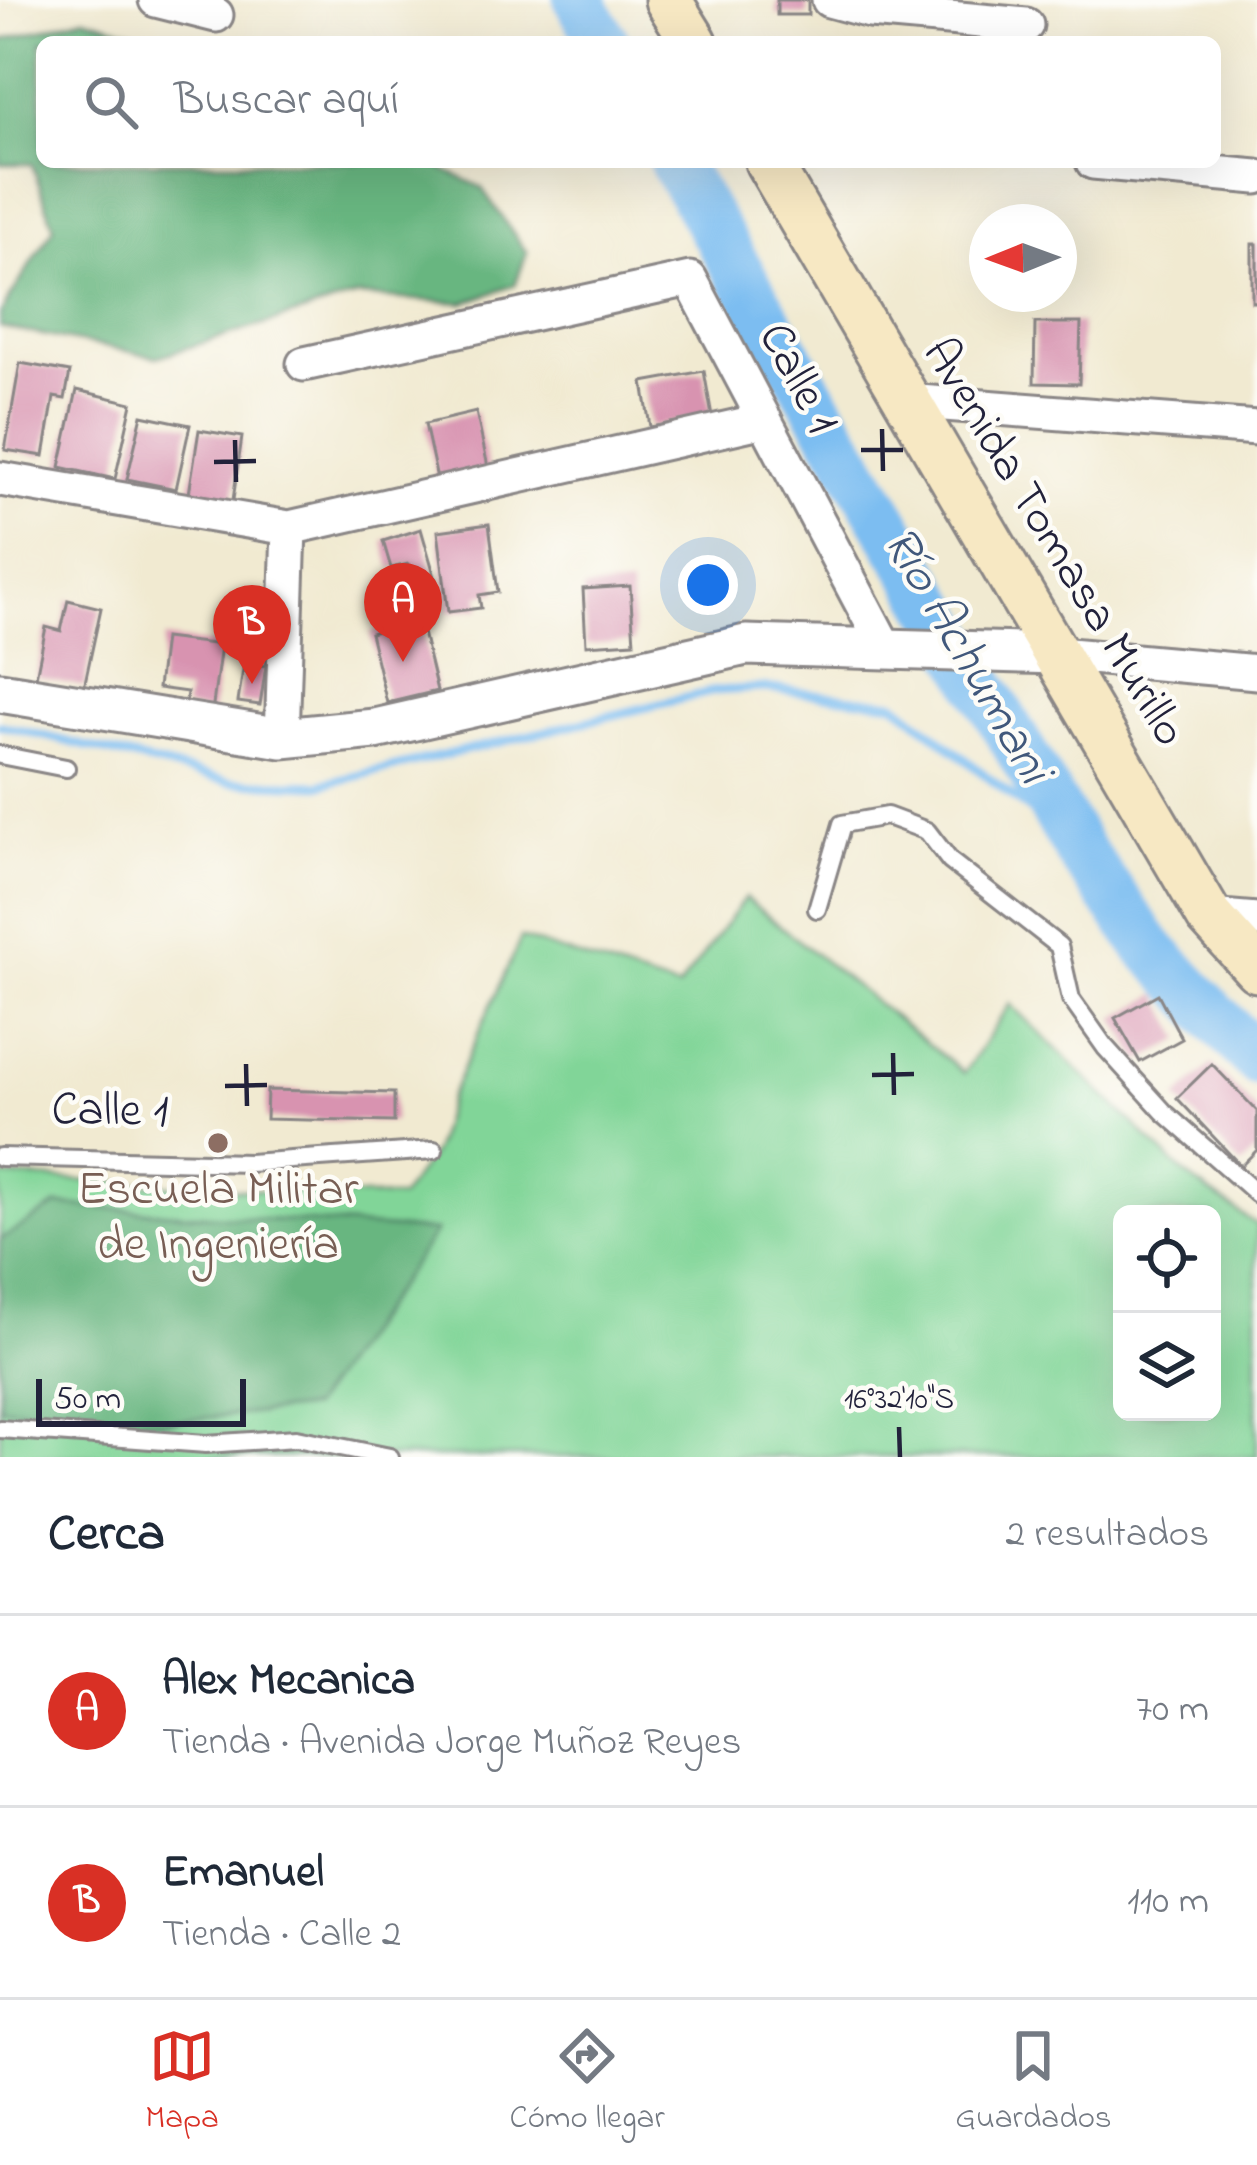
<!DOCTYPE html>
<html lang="es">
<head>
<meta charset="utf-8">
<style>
  :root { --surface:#fff; --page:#f2f2f3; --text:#1f2937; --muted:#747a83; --line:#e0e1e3; --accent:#d93025 }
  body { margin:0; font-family:"Indie Flower",sans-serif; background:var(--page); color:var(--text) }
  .controls { position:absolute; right:36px; bottom:36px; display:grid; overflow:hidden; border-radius:18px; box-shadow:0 12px 48px #0002 }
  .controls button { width:108px; height:108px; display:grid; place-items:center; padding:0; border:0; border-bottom:3px solid var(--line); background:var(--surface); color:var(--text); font:60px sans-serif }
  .compass { position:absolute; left:969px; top:204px; width:108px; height:108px; border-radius:50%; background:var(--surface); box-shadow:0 12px 48px #0002; rotate:269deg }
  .scale { position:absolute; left:36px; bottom:30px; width:210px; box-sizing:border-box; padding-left:12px; border:6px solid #22223b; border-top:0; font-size:33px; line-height:42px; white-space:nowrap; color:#22223b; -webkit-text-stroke:9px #fdfcf7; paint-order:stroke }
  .you { position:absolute; left:708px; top:585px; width:42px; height:42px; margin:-30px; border:9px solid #fff; border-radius:50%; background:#1a73e8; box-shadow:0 0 0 18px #1a73e833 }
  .badge { display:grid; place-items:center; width:78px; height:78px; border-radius:50%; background:var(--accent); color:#fff; font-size:39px; font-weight:700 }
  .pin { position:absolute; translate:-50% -99px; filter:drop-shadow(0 3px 6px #0008) }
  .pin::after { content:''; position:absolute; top:63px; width:42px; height:36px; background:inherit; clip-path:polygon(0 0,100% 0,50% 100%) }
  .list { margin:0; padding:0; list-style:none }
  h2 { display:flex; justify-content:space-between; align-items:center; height:156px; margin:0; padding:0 48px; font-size:51px }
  h2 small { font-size:39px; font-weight:400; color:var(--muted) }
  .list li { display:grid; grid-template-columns:78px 1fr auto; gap:36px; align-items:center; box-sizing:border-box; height:192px; padding:0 48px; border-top:3px solid var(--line) }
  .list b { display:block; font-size:45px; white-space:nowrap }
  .list p { margin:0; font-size:39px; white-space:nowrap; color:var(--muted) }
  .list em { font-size:39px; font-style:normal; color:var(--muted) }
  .icon { flex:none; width:66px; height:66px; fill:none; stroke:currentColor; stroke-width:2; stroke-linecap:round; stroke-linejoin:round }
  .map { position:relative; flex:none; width:1257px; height:1457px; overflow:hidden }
  .search { position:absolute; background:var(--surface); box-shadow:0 12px 48px #0002; left:36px; right:36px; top:36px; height:132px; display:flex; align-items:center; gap:30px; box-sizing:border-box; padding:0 42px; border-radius:18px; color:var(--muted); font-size:45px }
  .sheet { height:540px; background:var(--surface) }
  nav { display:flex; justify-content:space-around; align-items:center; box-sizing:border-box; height:168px; border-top:3px solid var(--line); background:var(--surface); font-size:33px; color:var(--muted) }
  nav a { display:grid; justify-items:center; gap:6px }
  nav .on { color:var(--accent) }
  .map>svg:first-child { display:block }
  .green { fill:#81d598; stroke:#527c6a; stroke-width:3; fill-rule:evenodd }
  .forest { fill:#68b680; stroke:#456c5e; stroke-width:3 }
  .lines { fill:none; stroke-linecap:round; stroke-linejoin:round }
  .stream { stroke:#7bbdf1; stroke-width:9 }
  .river { stroke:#7bbdf1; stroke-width:51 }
  .building { fill:#d893b0 }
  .service-casing { stroke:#8a8686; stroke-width:22 }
  .minor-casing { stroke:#8a8686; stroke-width:39 }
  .tertiary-casing { stroke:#8a8686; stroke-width:45 }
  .secondary-casing { stroke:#8a8686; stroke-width:51 }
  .service { stroke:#fff; stroke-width:16 }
  .minor { stroke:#fff; stroke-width:33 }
  .tertiary { stroke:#fff; stroke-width:39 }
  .secondary { stroke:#f7e8c3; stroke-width:45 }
  .ticks { fill:none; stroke:#22223b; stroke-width:4.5 }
  .education-dot { fill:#8d6e63; stroke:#fdfcf7; stroke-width:4.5 }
  .labels { text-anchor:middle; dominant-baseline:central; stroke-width:9; stroke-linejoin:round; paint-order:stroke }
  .street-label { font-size:48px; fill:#22223b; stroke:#fdfcf7 }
  .education-label { font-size:48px; fill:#785e54; stroke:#fdfcf7 }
  .water-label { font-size:51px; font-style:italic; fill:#41587b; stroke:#fdfcf7 }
  .ticks-label { font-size:30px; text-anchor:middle; fill:#22223b; stroke:#fdfcf7; stroke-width:9; stroke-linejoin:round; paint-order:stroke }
</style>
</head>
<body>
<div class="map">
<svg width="1257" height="1457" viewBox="0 0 1257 1457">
  <rect width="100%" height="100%" fill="#fdfcf7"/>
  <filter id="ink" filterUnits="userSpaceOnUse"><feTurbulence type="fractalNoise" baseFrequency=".00833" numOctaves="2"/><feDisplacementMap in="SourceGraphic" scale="24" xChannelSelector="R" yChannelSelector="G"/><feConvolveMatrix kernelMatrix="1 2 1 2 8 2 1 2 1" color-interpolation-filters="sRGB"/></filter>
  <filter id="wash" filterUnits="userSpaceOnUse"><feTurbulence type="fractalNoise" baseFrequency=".004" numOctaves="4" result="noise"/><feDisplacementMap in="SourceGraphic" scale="48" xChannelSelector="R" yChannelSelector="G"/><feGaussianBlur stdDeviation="2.7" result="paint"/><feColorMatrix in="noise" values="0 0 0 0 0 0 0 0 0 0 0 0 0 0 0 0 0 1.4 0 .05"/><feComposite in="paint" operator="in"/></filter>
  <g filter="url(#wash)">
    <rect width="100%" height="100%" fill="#f1ead1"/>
    <path class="green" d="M745,898L964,1073L1010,1004L1188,1177L1257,1225V1457H0V1176L400,1198L434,1150L449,1099L521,938L678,989ZM1122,1214H1212V1412H1122Z"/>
    <path class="forest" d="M84,17L168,42H42V162H427L481,187L527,253L515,285L464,303L358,296L157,357L0,327V314L54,227L32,164H0V41Z
      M57,1205H58L436,1231L311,1408L165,1422L0,1407V1240Z"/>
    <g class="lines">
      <path class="stream" d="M0,725L230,782L319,785L715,691L764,688L895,703L1079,850"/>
      <path class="river" d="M579,0L604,42
        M674,162L1079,850L1148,946L1257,1060"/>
    </g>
    <g id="blocks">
      <path class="building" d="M777,0H808V15H777Z
        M1252,244H1257V302H1252Z
        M1035,323H1081L1079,384L1034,383Z
        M20,363L70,372L65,399L54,397L44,456L5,450Z
        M704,371L712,416L650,427L643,382Z
        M77,390L132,403L115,479L60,467Z
        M476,412L490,476L439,488L425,424Z
        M142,415L190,425L176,489L127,479Z
        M199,430L242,437L232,507L188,500Z
        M489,524L498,592L479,595L481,608L448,612L438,531Z
        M421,529L439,591L418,598L408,564L391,568L383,541Z
        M630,586L634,642L586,645L583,589Z
        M68,600L101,608L84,687L36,677L46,627L61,631Z
        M420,620L437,691L387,703L370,633Z
        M164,638L221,645L212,712L185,708L187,692L158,688Z
        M244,663L266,666L260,705L238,702Z
        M1158,994L1182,1039L1140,1062L1115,1018Z
        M1212,1064L1257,1111V1150L1241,1166L1177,1098Z
        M267,1090L394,1093V1122L266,1119Z"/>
    </g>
  </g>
  <g filter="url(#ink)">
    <use href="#blocks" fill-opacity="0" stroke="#8a8686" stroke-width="3"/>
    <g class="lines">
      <g class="service-casing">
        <path id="service" d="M0,755L66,768
          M817,909L842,824L887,816L927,831L950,861L1059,946L1071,999L1105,1047L1164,1112L1257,1194
          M0,1157L249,1163L434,1150
          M0,1429L206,1444L296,1438L390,1457"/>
      </g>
      <g class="minor-casing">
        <path id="minor" d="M156,0L216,15
          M829,0L870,11L1026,25
          M1093,162L1257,177
          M304,364L690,279L887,651
          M906,401L1257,428
          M0,479L289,528L765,420
          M1058,654L1257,672
          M282,738L289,528
          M1209,916L1257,920"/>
      </g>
      <g class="tertiary-casing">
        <path id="tertiary" d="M0,692L282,738L375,729L746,645L1058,654"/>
      </g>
      <g class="secondary-casing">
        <path id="secondary" d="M668,0L694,42
          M768,162L1209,916L1257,969"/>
      </g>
      <use href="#service" class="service"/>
      <use href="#minor" class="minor"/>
      <use href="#tertiary" class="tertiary"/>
      <use href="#secondary" class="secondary"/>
    </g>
  </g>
  <path class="ticks" d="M882,429L883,471M235,440L236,482M861,450H903M214,462L256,461M893,1053L894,1095M246,1064L247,1106M872,1075L914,1074M225,1086L267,1085M899,1427L900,1457"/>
  <circle class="education-dot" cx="218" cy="1143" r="12"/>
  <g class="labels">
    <g class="street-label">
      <text transform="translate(797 379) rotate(62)">Calle 1</text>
      <text transform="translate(1053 543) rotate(59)">Avenida Tomasa Murillo</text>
      <text transform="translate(110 1112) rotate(1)">Calle 1</text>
    </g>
    <g class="education-label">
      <text x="218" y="1191">Escuela Militar<tspan x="218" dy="55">de Ingeniería</tspan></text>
    </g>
    <g class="water-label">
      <text transform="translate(965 656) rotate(60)">Río Achumani</text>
    </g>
  </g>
  <g class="ticks-label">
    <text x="899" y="1408">16°32'10"S</text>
  </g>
</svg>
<div class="controls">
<button><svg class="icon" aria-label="locate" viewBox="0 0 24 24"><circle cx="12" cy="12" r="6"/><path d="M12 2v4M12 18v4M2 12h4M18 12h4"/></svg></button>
<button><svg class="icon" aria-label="layers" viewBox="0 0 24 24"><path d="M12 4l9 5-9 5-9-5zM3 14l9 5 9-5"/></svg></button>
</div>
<svg class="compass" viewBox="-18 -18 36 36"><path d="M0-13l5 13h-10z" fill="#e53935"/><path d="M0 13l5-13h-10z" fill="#747a83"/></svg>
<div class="scale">50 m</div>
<div class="you"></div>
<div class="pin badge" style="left:403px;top:662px">A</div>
<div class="pin badge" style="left:252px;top:684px">B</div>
<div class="search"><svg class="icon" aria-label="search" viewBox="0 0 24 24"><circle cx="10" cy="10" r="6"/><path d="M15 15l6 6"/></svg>Buscar aquí</div>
</div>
<section class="sheet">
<h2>Cerca<small>2 resultados</small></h2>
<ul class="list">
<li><span class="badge">A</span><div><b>Alex Mecanica</b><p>Tienda · Avenida Jorge Muñoz Reyes</p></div><em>70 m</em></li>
<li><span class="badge">B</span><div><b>Emanuel</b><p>Tienda · Calle 2</p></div><em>110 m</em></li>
</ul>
</section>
<nav>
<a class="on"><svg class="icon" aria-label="map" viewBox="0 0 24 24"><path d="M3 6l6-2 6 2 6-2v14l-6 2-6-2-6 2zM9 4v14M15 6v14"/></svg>Mapa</a>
<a><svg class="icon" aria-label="directions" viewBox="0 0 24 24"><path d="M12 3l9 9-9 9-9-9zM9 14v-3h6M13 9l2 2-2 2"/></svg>Cómo llegar</a>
<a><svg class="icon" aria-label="saved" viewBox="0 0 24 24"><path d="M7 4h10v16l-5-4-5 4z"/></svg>Guardados</a>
</nav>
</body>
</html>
